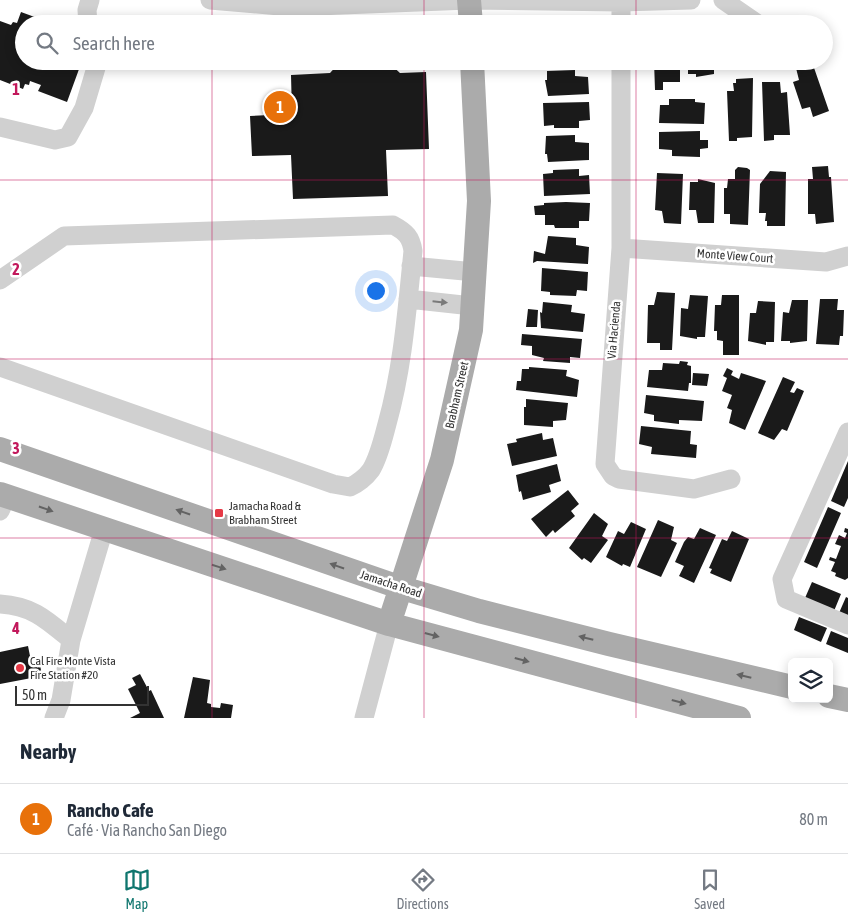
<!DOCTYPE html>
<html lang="en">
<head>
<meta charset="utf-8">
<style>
  :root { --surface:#fff; --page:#f6f6f7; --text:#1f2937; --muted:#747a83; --line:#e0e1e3; --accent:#0f766e }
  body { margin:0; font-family:"Asap Condensed",sans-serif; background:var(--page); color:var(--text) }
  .controls { position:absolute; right:15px; bottom:15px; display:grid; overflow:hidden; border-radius:8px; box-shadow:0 2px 12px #0003 }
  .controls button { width:45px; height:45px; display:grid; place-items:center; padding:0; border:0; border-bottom:1px solid var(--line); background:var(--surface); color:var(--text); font:25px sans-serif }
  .scale { position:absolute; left:15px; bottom:12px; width:134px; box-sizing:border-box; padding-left:5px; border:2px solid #333; border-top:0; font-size:14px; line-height:18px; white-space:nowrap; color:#333; -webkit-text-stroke:4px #fff; paint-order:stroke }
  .you { position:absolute; left:375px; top:290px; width:18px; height:18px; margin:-12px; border:4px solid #fff; border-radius:50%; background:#1a73e8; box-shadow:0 0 0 8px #1a73e833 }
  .badge { display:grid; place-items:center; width:32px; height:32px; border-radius:50%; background:var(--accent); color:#fff; font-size:16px; font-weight:700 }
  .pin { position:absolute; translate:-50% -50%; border:2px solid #fff; box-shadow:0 1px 5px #0006 }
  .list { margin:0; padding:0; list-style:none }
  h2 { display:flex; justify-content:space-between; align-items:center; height:65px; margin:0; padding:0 20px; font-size:21px }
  h2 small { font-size:16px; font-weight:400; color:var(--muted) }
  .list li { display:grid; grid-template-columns:32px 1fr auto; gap:15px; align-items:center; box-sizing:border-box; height:70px; padding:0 20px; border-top:1px solid var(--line) }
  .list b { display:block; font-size:19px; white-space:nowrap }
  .list p { margin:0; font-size:16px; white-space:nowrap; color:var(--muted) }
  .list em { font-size:16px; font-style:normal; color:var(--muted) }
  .icon { flex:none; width:28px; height:28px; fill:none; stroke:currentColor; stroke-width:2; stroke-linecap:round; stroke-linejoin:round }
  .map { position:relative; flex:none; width:848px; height:718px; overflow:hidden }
  .search { position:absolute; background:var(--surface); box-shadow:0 2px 12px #0003; left:15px; right:15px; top:15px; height:55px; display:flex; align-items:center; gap:12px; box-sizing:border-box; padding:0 18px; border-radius:28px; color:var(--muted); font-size:19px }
  .sheet { height:135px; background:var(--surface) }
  nav { display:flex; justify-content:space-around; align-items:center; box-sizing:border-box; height:70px; border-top:1px solid var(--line); background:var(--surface); font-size:14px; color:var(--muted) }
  nav a { display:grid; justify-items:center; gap:2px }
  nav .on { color:var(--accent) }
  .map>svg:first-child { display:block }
  .building { fill:#1a1a1a }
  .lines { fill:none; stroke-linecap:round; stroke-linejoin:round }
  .minor { stroke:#d0d0d0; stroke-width:19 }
  .major { stroke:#ababab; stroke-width:24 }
  .oneway { fill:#7a7a7a }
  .oneway2 { fill:#636363 }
  .grid { fill:none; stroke:#c2185b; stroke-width:1; stroke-opacity:0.55 }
  .poi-dot { fill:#e63946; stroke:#fff; stroke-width:2 }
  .labels { text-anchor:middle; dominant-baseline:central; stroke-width:5; stroke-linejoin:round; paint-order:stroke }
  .street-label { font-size:12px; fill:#333; stroke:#fff }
  .poi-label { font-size:12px; fill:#333; stroke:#fff; text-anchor:start }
  .grid-label { font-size:16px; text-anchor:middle; font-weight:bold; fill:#c2185b; stroke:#fff; stroke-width:5; stroke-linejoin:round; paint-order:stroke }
</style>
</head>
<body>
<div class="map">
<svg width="848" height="718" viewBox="0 0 848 718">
  <rect width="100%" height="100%" fill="#fff"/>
  <path class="building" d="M21,12L40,19L39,24H24V61H82L67,102L38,91L41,85L30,81L29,85L25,84L23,89L0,80V21L11,25L13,22L17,23Z
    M341,61H387L400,73L426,72L429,149L386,150L388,196L293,199L291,155L252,156L250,116L292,114L291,75L330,73Z
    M539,61H560V63L539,64Z
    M654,61H680V82H663V90H655Z
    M688,61H714V74L696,77V74H688Z
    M812,62L829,111L813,117L810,107L802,109L793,82L799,80L796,68Z
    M575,70V76L588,77L589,94L548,96L545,80H547V71Z
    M753,78L752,137L737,138V141H729L727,91H734L733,83H736V79Z
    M762,82H780L781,93L787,92L790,135H774V140L764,141Z
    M669,99H695V102L705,103L704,124L659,123L660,105H669Z
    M589,102L590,120L579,121V128H554V125L544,126L543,103Z
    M700,131V140H708V148L700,149V157L672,156V150L659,149V132Z
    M575,135V142L589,143V160L548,162L547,154H545L546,136Z
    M828,166L829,177H831L834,222L816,224L815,214H808V179H813L812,167Z
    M738,167L747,168L750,170L748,225L730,224V214H724V188H727L728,179H735V170Z
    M579,169V176L589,175L590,194L544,196L543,174L553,173V170Z
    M770,171L786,172L785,226H767V221H765L766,213H759L760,184Z
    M657,173L683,174L681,224L664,223L662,211L655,210Z
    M698,179L715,183L714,223H698L696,210H689L690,182H698Z
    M566,202L590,203L589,221H579V228H555L554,225H545V215H535L534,206L544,205V203Z
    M548,236L576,238V245L589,247L588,264L537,261L533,263L534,251L545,254Z
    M542,268L588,272L587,291L577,290L576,296L550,295V292L541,291Z
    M657,292L675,293L672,350H660V343H647L648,305H654Z
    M690,295L708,296L705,337H697V339L680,336L681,308L688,309Z
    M722,295H739V355H723V341L717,340V331H714L715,305H721Z
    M820,299H838L837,310H844L843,336H840L839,345L816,344Z
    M792,300H808L807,341L790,343V341H781L783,312L789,313Z
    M758,301L775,302L774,342H766V345L748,341L750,313H756Z
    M543,302L572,305L571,312L585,314L583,332L541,328L540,312L542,313Z
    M528,309L538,310L537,327H526Z
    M522,334L582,339L580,358L570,357V363L543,361L544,358L532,355V346L521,345Z
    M680,361L688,362L687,365L691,366V383H689L688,391L647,387L649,370H662L663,363L679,364Z
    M529,367L567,370L566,376L579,380L577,397L516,390L517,381H521L522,369H529Z
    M727,368L733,371L731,375L739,379L741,373L766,381L745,430L729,423L732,410L727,408L732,395L722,391L727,378L723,376Z
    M693,373L709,374L707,386L692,385Z
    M783,377L795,382L790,392L794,393L797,388L804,391L787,431L782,429L774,440L758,433Z
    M646,395L704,401L702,421L679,420V424L654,421V415L644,413Z
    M526,399L568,403L566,420L553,421V427L524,425V407H526Z
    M641,426L691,431L690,444L697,445L696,458L651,454L652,447L639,444Z
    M542,433L543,440L553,438L557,456L512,466L507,444L517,442L516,439Z
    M848,461V498L844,507L831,501Z
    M557,464L561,481L549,485L551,492L523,500L521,491L519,492L516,475Z
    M568,490L579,504L571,511L575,516L555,533L553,530L546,537L531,519Z
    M828,507L841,513L817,568L804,562Z
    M594,513L608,524L602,536L608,540L591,563L584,558L582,560L569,548Z
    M658,520L674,527L671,540L677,543L661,577L637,567Z
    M631,522L646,529L630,567L623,564L622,566L606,557L618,531L624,534Z
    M700,528L716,535L694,583L679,576L684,566L675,562L684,542L688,537L694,539Z
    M845,528L848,529V578L845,580L835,576L836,573L831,571L835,562L829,560L830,557L836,559L841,546L835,544L839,535L845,538L847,533L844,532Z
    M732,531L749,539L731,582L710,573L712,569L709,568L722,539L727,541Z
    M812,582L841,594L834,611L805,598Z
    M846,597L848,598V618L839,613Z
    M799,617L827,628L821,642L794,630Z
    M831,631L848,638V653L826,644Z
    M28,646L31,661L39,659L42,676L0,684V652Z
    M140,674L149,691L151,690L164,718H130L140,713L128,689L136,685L132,678Z
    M193,677L210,680L207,703L211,704V707L220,708L221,703L233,705L231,718H184Z"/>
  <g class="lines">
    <path class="minor" d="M210,0L291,7L469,0L621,2L691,0
      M723,0L758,24
      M88,24L87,10L90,0
      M621,24V0
      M621,61V248L605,464L613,476L619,479L694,489L731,479
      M0,127L55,140L68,137L84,108L98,61
      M621,248L826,262L848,256
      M411,266L475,272
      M0,280L64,236L393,225C406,232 411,237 413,251C407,309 403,367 387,424C383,439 379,457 371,470C366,477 357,484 350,487L333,484L0,367
      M408,299L472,306
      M848,432L782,579L786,599L848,625
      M0,511L7,496
      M0,604C33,606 47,620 71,640
      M54,718L61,700L71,640L104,529
      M364,718L389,624"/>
    <path class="major" d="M469,0L471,24
      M0,449L399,587L479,611L609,644L792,687
      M0,494L389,624L739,718
      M389,624L442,460L471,330L479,201L472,61
      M829,696L848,700"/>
  </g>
  <defs><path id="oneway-solid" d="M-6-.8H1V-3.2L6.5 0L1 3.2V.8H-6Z" transform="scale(1.25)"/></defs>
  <use class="oneway" href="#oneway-solid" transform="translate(440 302) rotate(6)"/>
  <g class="oneway2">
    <use href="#oneway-solid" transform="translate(46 509) rotate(19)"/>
    <use href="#oneway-solid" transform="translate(183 512) rotate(-161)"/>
    <use href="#oneway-solid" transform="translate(337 566) rotate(-161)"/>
    <use href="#oneway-solid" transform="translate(219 567) rotate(18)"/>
    <use href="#oneway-solid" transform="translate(432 635) rotate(15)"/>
    <use href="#oneway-solid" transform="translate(586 638) rotate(-166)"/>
    <use href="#oneway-solid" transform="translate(522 660) rotate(15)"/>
    <use href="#oneway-solid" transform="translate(744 676) rotate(-167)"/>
    <use href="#oneway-solid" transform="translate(679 702) rotate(15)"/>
  </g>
  <path class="grid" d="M212,0V24M424,0V24M636,0V24M212,61V718M424,61V718M636,61V718M0,180H848M0,359H848M0,538H848"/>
  <g class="poi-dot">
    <rect x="214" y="508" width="10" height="10" rx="2.5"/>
    <circle cx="20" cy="668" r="5"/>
  </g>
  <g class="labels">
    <g class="street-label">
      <text transform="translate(735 256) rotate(4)">Monte View Court</text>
      <text transform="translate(614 330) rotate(-85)">Via Hacienda</text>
      <text transform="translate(457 395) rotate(-77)">Brabham Street</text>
      <text transform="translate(391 584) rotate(18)">Jamacha Road</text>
    </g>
    <g class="poi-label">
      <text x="229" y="506">Jamacha Road &amp;<tspan x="229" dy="14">Brabham Street</tspan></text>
      <text x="30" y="661">Cal Fire Monte Vista<tspan x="30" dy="14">Fire Station #20</tspan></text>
    </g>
  </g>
  <g class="grid-label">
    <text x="16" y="95">1</text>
    <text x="16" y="275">2</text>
    <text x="16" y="454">3</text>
    <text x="16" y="634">4</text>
  </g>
</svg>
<div class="controls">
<button><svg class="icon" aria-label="layers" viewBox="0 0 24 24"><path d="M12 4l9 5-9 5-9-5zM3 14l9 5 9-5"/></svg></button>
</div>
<div class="scale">50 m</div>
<div class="you"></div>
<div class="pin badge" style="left:280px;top:107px;background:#e8710a">1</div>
<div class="search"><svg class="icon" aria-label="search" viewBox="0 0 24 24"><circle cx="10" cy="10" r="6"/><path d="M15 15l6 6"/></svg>Search here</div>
</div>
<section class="sheet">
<h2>Nearby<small></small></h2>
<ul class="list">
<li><span class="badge" style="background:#e8710a">1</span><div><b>Rancho Cafe</b><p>Café · Via Rancho San Diego</p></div><em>80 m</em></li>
</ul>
</section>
<nav>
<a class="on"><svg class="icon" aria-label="map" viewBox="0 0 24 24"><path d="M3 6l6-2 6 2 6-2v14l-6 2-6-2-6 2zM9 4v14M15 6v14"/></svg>Map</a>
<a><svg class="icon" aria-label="directions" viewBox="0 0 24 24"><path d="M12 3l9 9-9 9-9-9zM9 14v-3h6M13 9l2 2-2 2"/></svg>Directions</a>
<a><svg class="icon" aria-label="saved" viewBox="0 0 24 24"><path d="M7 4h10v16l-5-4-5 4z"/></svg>Saved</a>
</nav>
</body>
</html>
